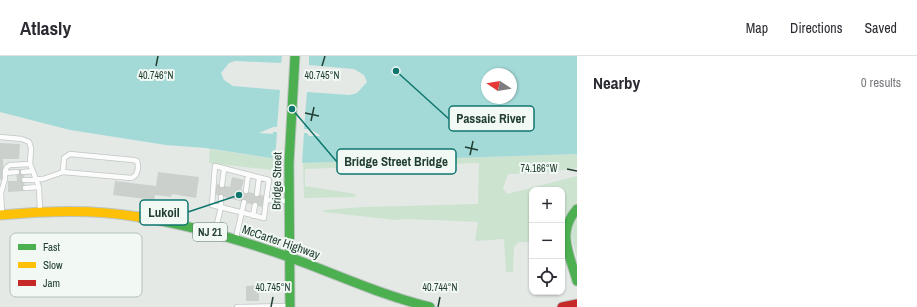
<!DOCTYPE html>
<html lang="en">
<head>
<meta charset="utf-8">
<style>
  :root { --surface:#fff; --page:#f7f7f7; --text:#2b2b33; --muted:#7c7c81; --line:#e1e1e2 }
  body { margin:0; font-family:"Archivo Narrow",sans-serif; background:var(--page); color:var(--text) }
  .controls { position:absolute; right:12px; bottom:12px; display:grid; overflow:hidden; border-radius:8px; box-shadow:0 1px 3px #0004 }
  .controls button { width:36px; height:36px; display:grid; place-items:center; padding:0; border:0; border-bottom:1px solid var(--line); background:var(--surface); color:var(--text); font:20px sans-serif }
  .compass { position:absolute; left:481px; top:12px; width:36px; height:36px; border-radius:50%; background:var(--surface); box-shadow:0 1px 3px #0004; rotate:282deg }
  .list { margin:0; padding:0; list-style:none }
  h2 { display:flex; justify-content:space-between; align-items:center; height:52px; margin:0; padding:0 16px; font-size:17px }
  h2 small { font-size:13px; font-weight:400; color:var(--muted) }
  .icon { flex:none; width:22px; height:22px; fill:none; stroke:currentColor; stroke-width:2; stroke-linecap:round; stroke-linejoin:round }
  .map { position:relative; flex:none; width:577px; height:251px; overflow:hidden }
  header { display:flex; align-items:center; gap:24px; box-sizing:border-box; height:56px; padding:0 20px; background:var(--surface); border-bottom:1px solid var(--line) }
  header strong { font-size:19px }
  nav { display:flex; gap:22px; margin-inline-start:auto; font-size:14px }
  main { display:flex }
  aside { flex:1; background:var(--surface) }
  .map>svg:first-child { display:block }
  .green { fill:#cce3cf }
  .water { fill:#a3dad8; fill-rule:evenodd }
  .pier { fill:#e4e9e6 }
  .building { fill:#cbd0cd }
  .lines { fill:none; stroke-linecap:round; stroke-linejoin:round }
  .lane-casing { stroke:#c1c6c3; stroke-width:6 }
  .fast-casing { stroke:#bcc5c1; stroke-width:11 }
  .slow-casing { stroke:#bcc5c1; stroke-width:11 }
  .jam-casing { stroke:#bcc5c1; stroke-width:11 }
  .lane { stroke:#fbfcfb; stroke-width:4.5 }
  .fast { stroke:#4caf50; stroke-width:9 }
  .slow { stroke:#ffc107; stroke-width:9 }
  .jam { stroke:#c62828; stroke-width:9 }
  .ticks { fill:none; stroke:#213e31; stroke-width:1.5 }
  .labels { text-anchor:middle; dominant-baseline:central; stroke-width:4; stroke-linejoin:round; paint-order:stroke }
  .shield { fill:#f2f9f4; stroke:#60766c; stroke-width:1 }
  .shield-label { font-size:11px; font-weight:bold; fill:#213e31 }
  .street-label { font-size:12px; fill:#213e31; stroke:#f2f9f4 }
  .key { fill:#f2f9f4; stroke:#b3c1ba; stroke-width:1 }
  .key-label { font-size:11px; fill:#213e31 }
  .ticks-label { font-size:10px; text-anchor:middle; fill:#213e31; stroke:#f2f9f4; stroke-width:4; stroke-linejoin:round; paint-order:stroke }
  .leader { fill:none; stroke:#0f766e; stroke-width:1.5 }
  .callout-dot { fill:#0f766e; stroke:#f2f9f4; stroke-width:1.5 }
  .callout { fill:#f2f9f4; stroke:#0f766e; stroke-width:1.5 }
  .callout-label { font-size:13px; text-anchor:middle; font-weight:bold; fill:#213e31 }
</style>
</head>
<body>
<header>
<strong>Atlasly</strong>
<nav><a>Map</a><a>Directions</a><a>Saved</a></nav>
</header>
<main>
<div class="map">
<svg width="577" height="251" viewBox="0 0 577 251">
  <rect width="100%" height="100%" fill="#e4e9e6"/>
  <path class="green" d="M210,93L275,103L273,114L209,107Z
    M577,98V112L544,117L508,118L503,132L507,138L577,120V146L562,163V134H532V186H519L514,191L513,216H506L504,183L475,185L478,166L408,163L396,164L324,156V154L363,151L478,148L479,107L305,113V130L356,138L355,141L304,142L303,107Z
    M577,162V201C573,188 568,173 577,162Z"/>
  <path class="water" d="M0,0H577V98L303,107L206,92L166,89L70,74L0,56ZM487,18H511V42H487Z"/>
  <path class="pier" d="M282,0H309V9L354,13L364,19L367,26L357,37L350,39L307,36L304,73H310L321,80H309L307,77H304L302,108L275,105L277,76H273V78L259,77L273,71H277L280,34L233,30L224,24L221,17L229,7L235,5L281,7Z"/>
  <path class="building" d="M0,87L20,88L19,103H3L4,122L0,124Z
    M24,113L25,135L8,136V125H17L16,114Z
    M158,116L199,121L196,142L172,138L171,141L155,139L154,144L113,139L115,125L156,130Z
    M232,121L244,124L241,134L265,140L262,151L214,138L217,128L230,131Z
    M259,229V245H246V230Z"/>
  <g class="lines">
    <g class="lane-casing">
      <path id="lane" d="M0,81L22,83L29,86L31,92L30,108L39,131L40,154
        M23,116L33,115
        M5,117L17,116
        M24,124L43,123L63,116L131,122C138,120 139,111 137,105L133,104L70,98L64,102L63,116
        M222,129L224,113
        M25,132L39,131
        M246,135L248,119
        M257,138L259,122
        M266,144L269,124L215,110L212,149L264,162L266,144L287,145
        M2,157L1,137L5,123V115L7,111L10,109L30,108
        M253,160L255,149
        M215,176L221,151V141
        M236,182L244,146
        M237,251L288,250"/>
    </g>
    <g class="fast-casing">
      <path id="fast" d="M577,153C556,176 570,199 577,225
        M139,161C189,169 238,183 286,200C334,217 380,239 430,251
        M290,251L289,107L295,0"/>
    </g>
    <g class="slow-casing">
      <path id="slow" d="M0,159C48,155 92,153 139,161"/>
    </g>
    <g class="jam-casing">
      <path id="jam" d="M562,251L577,248"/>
    </g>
    <use href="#lane" class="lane"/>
    <use href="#fast" class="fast"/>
    <use href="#slow" class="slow"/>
    <use href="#jam" class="jam"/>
  </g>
  <path class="ticks" d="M156,10L158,0M322,10L325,0M305,57L319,60M311,65L314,51M465,91L478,94M470,99L473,85M567,113L577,115M271,251L273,241M438,251L440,241"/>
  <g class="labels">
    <rect class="shield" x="193" y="167" width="34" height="18" rx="3"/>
    <g class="shield-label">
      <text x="210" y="176">NJ 21</text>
    </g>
    <g class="street-label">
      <text transform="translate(277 125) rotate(-89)">Bridge Street</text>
      <text transform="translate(281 186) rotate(19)">McCarter Highway</text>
    </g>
  </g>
  <rect x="10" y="177" width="132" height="64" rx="6" class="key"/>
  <rect x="18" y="188" width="18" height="6" fill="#4caf50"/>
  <rect x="18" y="206" width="18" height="6" fill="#ffc107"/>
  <rect x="18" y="224" width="18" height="6" fill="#c62828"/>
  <g class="key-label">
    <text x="43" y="195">Fast</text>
    <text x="43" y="213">Slow</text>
    <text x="43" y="231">Jam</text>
  </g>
  <g class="ticks-label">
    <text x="156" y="23">40.746°N</text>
    <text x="322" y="23">40.745°N</text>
    <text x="539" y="116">74.166°W</text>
    <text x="273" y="235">40.745°N</text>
    <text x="440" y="235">40.744°N</text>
  </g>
  <path class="leader" d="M396 15L449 63M292 53L337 106M239 139L188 156"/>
  <g class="callout-dot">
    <circle cx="396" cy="15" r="4"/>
    <circle cx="292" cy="53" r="4"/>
    <circle cx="239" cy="139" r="4"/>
  </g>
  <g class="callout">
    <rect x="449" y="50" width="85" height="25" rx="4"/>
    <rect x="337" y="93" width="119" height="25" rx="4"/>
    <rect x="140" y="144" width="48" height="25" rx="4"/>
  </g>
  <g class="callout-label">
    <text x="491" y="67">Passaic River</text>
    <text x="396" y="110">Bridge Street Bridge</text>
    <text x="164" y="161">Lukoil</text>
  </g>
</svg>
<div class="controls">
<button>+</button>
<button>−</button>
<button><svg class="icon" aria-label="locate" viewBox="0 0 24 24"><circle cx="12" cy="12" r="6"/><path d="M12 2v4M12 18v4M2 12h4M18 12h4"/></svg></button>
</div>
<svg class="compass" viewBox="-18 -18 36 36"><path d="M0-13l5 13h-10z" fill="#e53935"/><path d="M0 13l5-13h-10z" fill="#7c7c81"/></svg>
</div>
<aside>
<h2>Nearby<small>0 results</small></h2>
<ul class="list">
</ul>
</aside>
</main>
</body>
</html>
